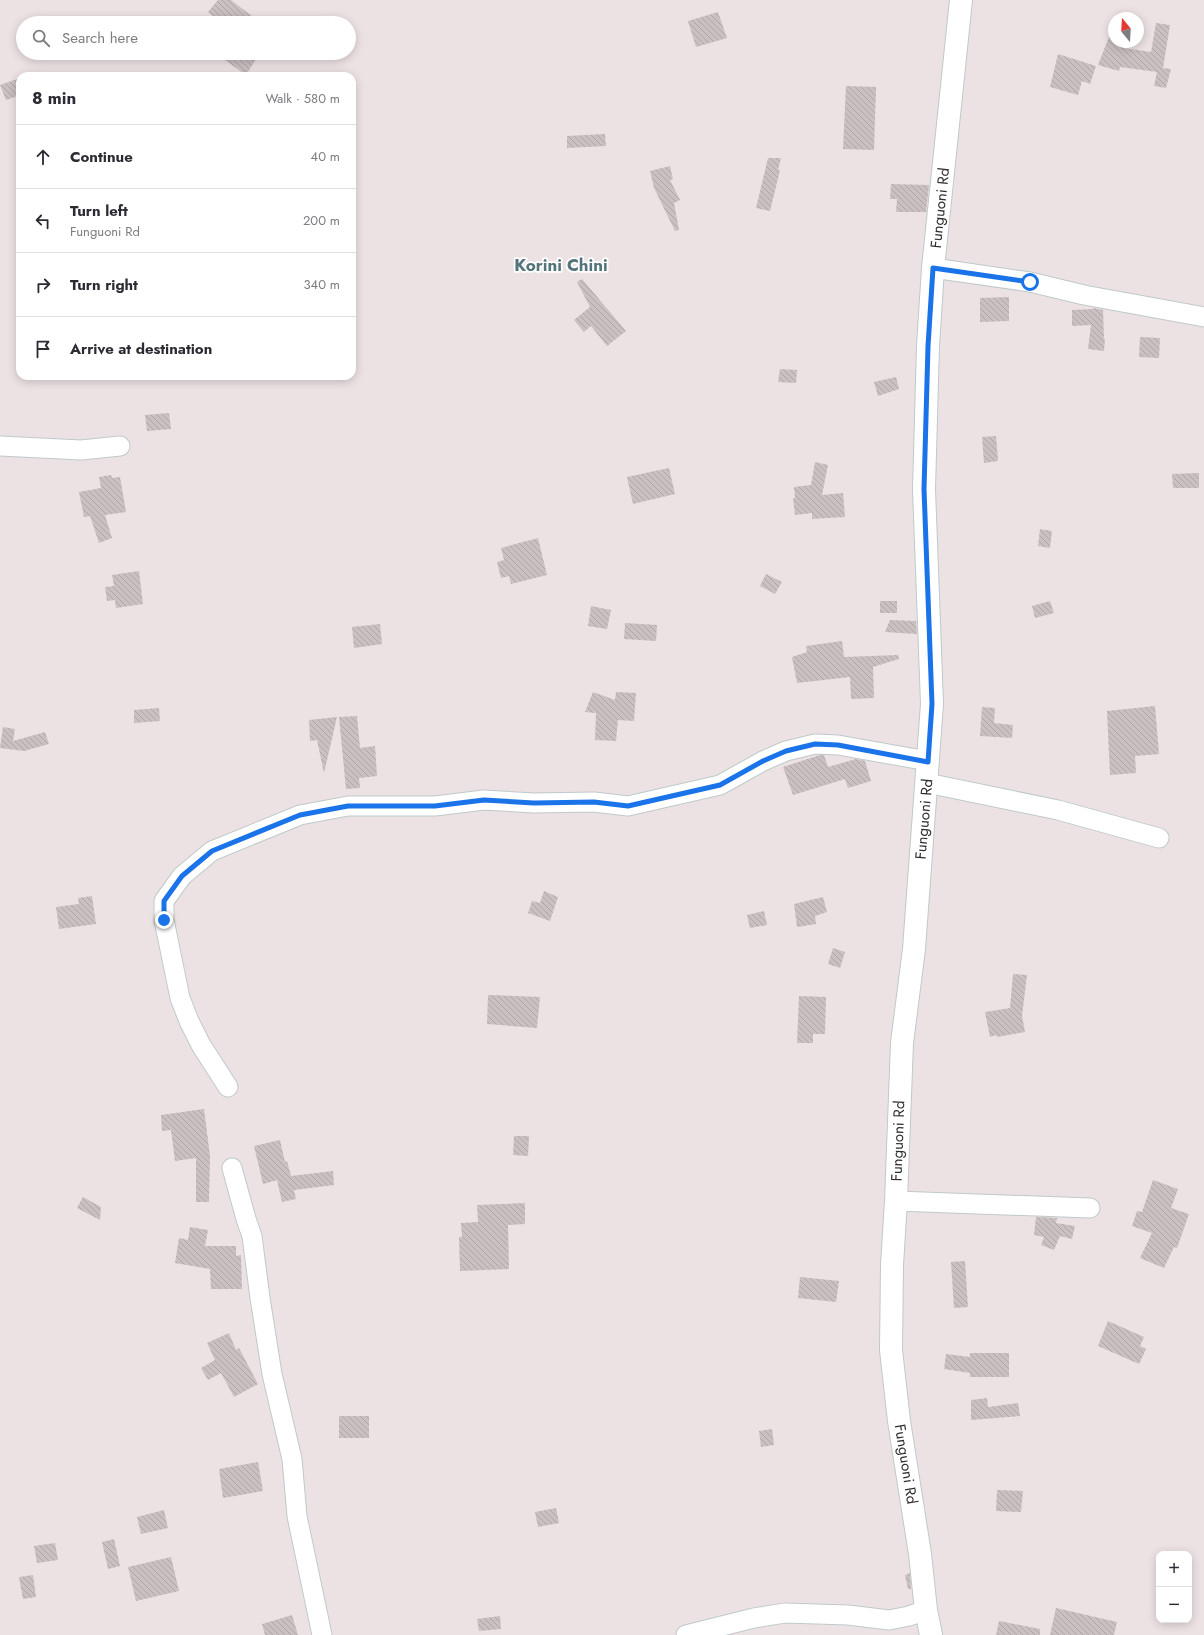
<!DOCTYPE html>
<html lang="en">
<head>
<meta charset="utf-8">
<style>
  :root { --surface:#fff; --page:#f7f7f7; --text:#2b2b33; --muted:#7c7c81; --line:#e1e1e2 }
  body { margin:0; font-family:Jost,sans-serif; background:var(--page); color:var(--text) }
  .controls { position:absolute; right:12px; bottom:12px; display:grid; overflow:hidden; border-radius:8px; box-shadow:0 2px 10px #0003 }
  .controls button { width:36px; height:36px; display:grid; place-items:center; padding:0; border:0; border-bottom:1px solid var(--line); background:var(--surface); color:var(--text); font:20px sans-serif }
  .compass { position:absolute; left:1108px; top:12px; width:36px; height:36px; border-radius:50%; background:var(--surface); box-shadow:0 2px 10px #0003; rotate:342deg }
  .stop { position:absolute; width:12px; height:12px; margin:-9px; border:3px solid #1a73e8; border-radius:50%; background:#fff }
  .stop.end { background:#1a73e8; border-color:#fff; box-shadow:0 1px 4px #0008 }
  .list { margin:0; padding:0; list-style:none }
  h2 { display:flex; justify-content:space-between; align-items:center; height:52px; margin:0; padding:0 16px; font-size:17px }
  h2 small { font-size:13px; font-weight:400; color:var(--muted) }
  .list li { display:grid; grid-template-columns:26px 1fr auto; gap:12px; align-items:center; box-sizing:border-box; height:64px; padding:0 16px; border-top:1px solid var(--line) }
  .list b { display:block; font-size:15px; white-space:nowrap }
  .list p { margin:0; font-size:13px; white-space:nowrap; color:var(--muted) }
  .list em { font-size:13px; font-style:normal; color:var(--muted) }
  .icon { flex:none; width:22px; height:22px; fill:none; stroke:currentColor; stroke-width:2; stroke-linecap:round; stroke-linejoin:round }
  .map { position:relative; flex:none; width:1204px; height:1635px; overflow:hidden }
  .search { position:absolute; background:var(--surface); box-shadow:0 2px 10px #0003; left:16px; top:16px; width:340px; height:44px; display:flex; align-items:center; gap:10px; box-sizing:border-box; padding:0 14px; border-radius:22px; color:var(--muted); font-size:15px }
  .panel { position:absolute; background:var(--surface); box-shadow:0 2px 10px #0003; left:16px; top:72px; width:340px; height:308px; border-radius:12px }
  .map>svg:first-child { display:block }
  .building { fill:url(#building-back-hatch) }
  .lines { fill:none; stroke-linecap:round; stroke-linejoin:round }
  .street-casing { stroke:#bfc9cb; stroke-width:21 }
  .secondary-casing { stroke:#bfc9cb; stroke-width:24 }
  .street { stroke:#fff; stroke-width:19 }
  .secondary { stroke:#fff; stroke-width:22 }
  .route { stroke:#1a73e8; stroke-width:5 }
  .labels { text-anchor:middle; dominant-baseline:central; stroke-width:3.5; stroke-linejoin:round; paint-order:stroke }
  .street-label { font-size:15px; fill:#2e2e2e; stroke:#fff }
  .quarter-label { font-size:17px; font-weight:bold; fill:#52747a; stroke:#fff }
</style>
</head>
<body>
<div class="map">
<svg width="1204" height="1635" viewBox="0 0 1204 1635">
  <defs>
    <pattern id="building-back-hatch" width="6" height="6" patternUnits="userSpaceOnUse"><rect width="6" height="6" fill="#cac0c1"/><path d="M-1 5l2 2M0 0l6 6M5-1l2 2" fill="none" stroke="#aea5a6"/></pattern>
  </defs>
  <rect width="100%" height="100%" fill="#ede2e3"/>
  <path class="building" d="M218,0H231L261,23H222L208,12Z
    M718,12L727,38L696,47L688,21Z
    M1156,23L1170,25L1163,68L1171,69L1166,88L1154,86L1157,72L1120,67L1119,71L1098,65L1109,37L1114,38V42H1125L1123,48L1151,52Z
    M215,53H260L246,75Z
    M1058,54L1096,66L1090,84L1082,81L1078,95L1050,87Z
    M20,78V95L6,100L0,85Z
    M846,86L876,87L874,150L843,149Z
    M605,134L606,146L567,148V136Z
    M768,158H781L778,170H780L770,211L756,208Z
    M670,166L673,179L670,180L680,200L674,203L679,230L675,231L654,188L650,171Z
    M891,184L929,185L926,212H896L897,199H890Z
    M582,279L626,331L607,346L591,326L584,332L574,320L590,307L577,282Z
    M1009,297V321L980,322V298Z
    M1093,308L1103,310L1104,339H1105L1104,351L1088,349L1091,325L1072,326V310L1093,309Z
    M1140,337L1160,338L1159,358L1139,357Z
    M780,369L797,370L796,383L778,382Z
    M896,377L899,389L878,396L874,382Z
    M169,413L171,429L147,431L145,415Z
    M996,436L998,461L984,463L982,437Z
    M815,462L828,465L822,495L843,493L845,517L812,519V513L795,515L793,498H795L794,487L811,485Z
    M669,468L675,494L633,504L627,477Z
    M1199,473V488H1173L1172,474Z
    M111,475L112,478L120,477L126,512L105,515L112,538L99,543L90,516L84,517L79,492L101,488L99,477Z
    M1040,529L1052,531L1050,548L1038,546Z
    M538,538L547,575L511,584L509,576L501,578L497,562L504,560L501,548Z
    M139,571L143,604L116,608L115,600L107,601L105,587L114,586L112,575Z
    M766,574L782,582L775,594L760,586Z
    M880,601H897V613H880Z
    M1050,601L1054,613L1035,618L1032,606Z
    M591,606L611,610L607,629L588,626Z
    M890,620L916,621L917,634L885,632Z
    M625,623L657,625L656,641L624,639Z
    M380,624L382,644L354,648L352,627Z
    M842,641L844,657L898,655L899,659L873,667L874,698L851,699L850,677L797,683L792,657L807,652L806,646Z
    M593,692L615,700L616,692L636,693L634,721L618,720L616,741L595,740L596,713L585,712Z
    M1155,706L1159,754L1135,756L1136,773L1110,775L1107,711Z
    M982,707L995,708L994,723L1013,725L1012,738L980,736Z
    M159,708L160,721L134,723V710Z
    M357,716L360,748L375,746L377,776L359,778L360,788L346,789L339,717Z
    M337,717L324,773L317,740L310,741L309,720Z
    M3,727L15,729L13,741L45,732L49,744L24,751L0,748Z
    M820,755H824L828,767L856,759L865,761L871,781L848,788L845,779L793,795L783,767Z
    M544,891L558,897L550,921L528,913L532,901L540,903Z
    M92,896L96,924L59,929L56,907L79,904L78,898Z
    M823,897L827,912L815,916L816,924L797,927L794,904Z
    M764,911L767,925L750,928L747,915Z
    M833,948L845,952L840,968L828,964Z
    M1013,974L1027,975L1022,1016L1025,1032L997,1037L996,1035L990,1037L985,1012L1010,1008Z
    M488,995L540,997L537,1028L487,1024Z
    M799,996L826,997L825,1034H813V1043H797Z
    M204,1109L210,1156L209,1202H196V1158L175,1161L171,1130L162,1131L161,1115Z
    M514,1136H529L528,1156L513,1155Z
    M280,1140L285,1162L287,1161L291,1176L333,1171L334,1185L294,1190L296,1199L282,1202L277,1180L263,1184L254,1146Z
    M1153,1180L1178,1189L1171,1208L1189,1214L1177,1248L1174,1247L1164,1268L1140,1258L1152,1233L1132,1226L1137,1211L1142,1212Z
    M83,1197L101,1207L100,1220L77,1208Z
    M525,1203V1224L508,1225L509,1269L460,1271L459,1237H462L461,1223L478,1222L477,1205Z
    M1036,1217L1057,1218L1056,1223L1075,1226L1072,1239L1060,1236L1054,1250L1041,1245L1044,1237L1034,1235Z
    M190,1227L208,1230L205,1246H236V1256L241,1255L242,1289H211L210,1269L175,1263L179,1238L188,1240Z
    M965,1261L968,1307L954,1308L951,1262Z
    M800,1277L839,1281L836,1302L798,1298Z
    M1108,1321L1144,1337L1140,1346L1146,1349L1139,1364L1098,1346Z
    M229,1333L236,1350L239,1348L258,1384L234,1397L221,1373L208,1380L201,1368L215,1360L207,1343Z
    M970,1353H1009V1377H970V1373L944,1369L946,1354L970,1357Z
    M987,1398L988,1407L1018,1403L1020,1416L971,1420V1400Z
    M339,1416H369V1438H339Z
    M772,1429L774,1445L761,1447L759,1431Z
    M258,1462L263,1491L223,1498L219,1469Z
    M997,1490L1023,1491L1021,1512L996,1511Z
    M556,1508L559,1523L538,1527L535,1512Z
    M164,1510L168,1528L141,1534L137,1517Z
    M114,1539L120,1566L108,1569L102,1542Z
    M55,1543L58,1560L37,1563L34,1546Z
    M171,1557L179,1591L136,1601L128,1567Z
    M910,1573L911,1589H908L905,1575Z
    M33,1575L36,1597L23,1599L19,1577Z
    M1056,1608L1117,1622L1114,1635H1050Z
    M292,1615L298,1635H265L262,1624Z
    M500,1616L501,1629L479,1631L477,1619Z
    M999,1621L1040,1629V1635H996Z"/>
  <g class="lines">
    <g class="street-casing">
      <path id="street" d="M933,268L1030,282L1084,295L1204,317
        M0,446L81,450L120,446
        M927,783L1058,810L1159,838
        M228,1087L201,1045L189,1021L180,998L164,920V901L182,876L212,851L300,815L348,806H435L484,800L534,803L594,802L628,806L720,785L763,761L786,751L815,744L838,745L928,761
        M232,1168L246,1219L252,1236L260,1298L272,1374L292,1459L297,1516L322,1635
        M896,1201L1090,1208
        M686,1635L754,1618L785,1613L848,1615L889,1620L909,1616L926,1610"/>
    </g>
    <g class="secondary-casing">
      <path id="secondary" d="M931,1635L926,1610L920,1554L899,1421L891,1350L892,1265L896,1201L902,1043L914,949L932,704L924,489L928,346L933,268L961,0"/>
    </g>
    <use href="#street" class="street"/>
    <use href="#secondary" class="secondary"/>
  </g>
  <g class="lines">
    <path class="route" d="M164,920V901L182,876L212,851L300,815L348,806H435L484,800L534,803L594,802L628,806L720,785L763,761L786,751L815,744L838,745L928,762L932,704L924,489L928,346L933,268L1030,282"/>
  </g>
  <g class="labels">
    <g class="street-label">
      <text transform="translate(940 208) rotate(-84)">Funguoni Rd</text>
      <text transform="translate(924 819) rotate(-85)">Funguoni Rd</text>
      <text transform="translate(898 1141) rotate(-88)">Funguoni Rd</text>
      <text transform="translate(906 1464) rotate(81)">Funguoni Rd</text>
    </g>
    <g class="quarter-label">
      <text x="561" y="265">Korini Chini</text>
    </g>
  </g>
</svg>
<div class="controls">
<button>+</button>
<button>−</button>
</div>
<svg class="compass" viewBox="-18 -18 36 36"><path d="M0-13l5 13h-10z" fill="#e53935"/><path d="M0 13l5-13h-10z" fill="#7c7c81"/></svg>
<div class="stop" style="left:1030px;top:282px"></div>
<div class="stop end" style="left:164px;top:920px"></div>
<div class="search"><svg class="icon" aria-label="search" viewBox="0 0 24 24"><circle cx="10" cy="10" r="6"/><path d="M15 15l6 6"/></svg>Search here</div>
<section class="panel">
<h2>8 min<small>Walk · 580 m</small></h2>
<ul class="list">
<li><svg class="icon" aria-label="ahead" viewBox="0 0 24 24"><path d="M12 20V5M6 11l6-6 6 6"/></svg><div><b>Continue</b></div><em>40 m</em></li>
<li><svg class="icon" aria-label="left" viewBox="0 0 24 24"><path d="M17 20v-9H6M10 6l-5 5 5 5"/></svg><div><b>Turn left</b><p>Funguoni Rd</p></div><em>200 m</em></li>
<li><svg class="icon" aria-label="right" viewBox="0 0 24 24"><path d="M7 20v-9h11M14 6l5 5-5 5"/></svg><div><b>Turn right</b></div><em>340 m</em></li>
<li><svg class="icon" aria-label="arrive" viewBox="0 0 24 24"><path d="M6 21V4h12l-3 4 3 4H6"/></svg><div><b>Arrive at destination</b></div></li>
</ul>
</section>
</div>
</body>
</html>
